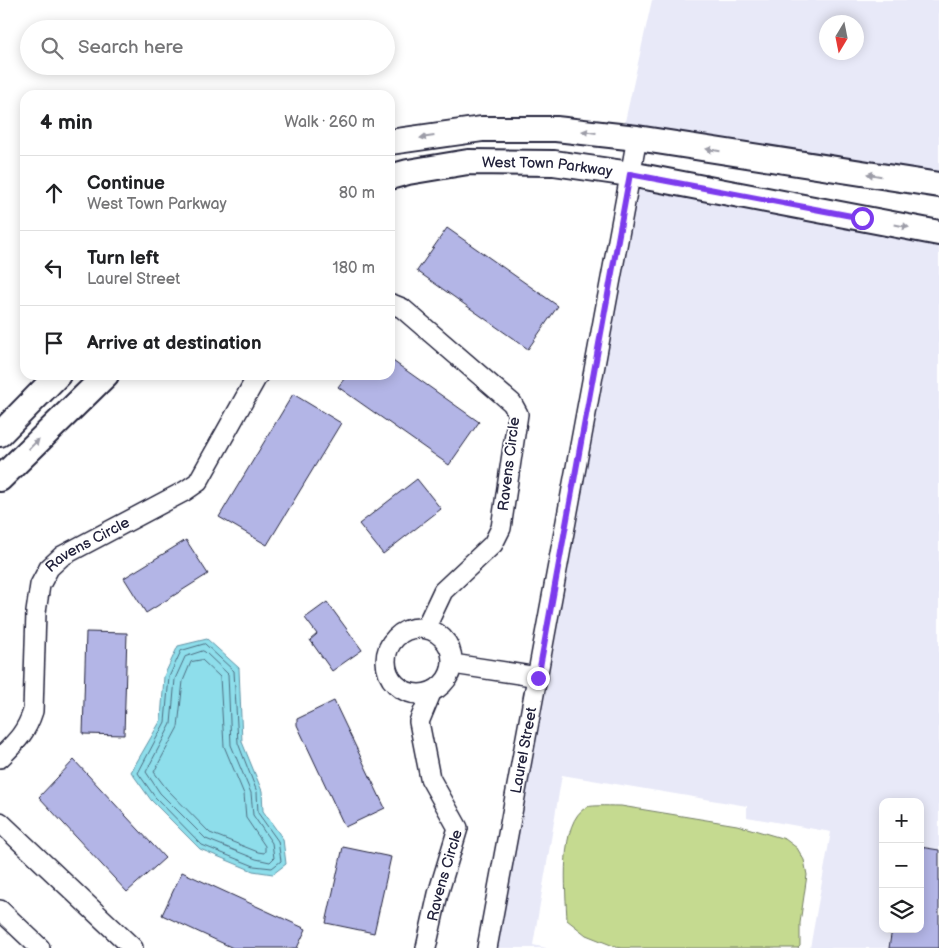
<!DOCTYPE html>
<html lang="en">
<head>
<meta charset="utf-8">
<style>
  :root { --surface:#fff; --page:#f2f2f2; --text:#202124; --muted:#757577; --line:#e0e0e0 }
  body { margin:0; font-family:"Balsamiq Sans",sans-serif; background:var(--page); color:var(--text) }
  .controls { position:absolute; right:15px; bottom:15px; display:grid; overflow:hidden; border-radius:10px; box-shadow:0 2px 12px #0003 }
  .controls button { width:45px; height:45px; display:grid; place-items:center; padding:0; border:0; border-bottom:1px solid var(--line); background:var(--surface); color:var(--text); font:25px sans-serif }
  .compass { position:absolute; left:819px; top:15px; width:45px; height:45px; border-radius:50%; background:var(--surface); box-shadow:0 2px 12px #0003; rotate:190deg }
  .stop { position:absolute; width:15px; height:15px; margin:-11px; border:4px solid #7c3aed; border-radius:50%; background:#fff }
  .stop.end { background:#7c3aed; border-color:#fff; box-shadow:0 1px 5px #0008 }
  .list { margin:0; padding:0; list-style:none }
  h2 { display:flex; justify-content:space-between; align-items:center; height:65px; margin:0; padding:0 20px; font-size:21px }
  h2 small { font-size:16px; font-weight:400; color:var(--muted) }
  .list li { display:grid; grid-template-columns:32px 1fr auto; gap:15px; align-items:center; box-sizing:border-box; height:75px; padding:0 20px; border-top:1px solid var(--line) }
  .list b { display:block; font-size:19px; white-space:nowrap }
  .list p { margin:0; font-size:16px; white-space:nowrap; color:var(--muted) }
  .list em { font-size:16px; font-style:normal; color:var(--muted) }
  .icon { flex:none; width:28px; height:28px; fill:none; stroke:currentColor; stroke-width:2; stroke-linecap:round; stroke-linejoin:round }
  .map { position:relative; flex:none; width:939px; height:948px; overflow:hidden }
  .search { position:absolute; background:var(--surface); box-shadow:0 2px 12px #0003; left:20px; top:20px; width:375px; height:55px; display:flex; align-items:center; gap:12px; box-sizing:border-box; padding:0 18px; border-radius:28px; color:var(--muted); font-size:19px }
  .panel { position:absolute; background:var(--surface); box-shadow:0 2px 12px #0003; left:20px; top:90px; width:375px; height:290px; border-radius:15px }
  .map>svg:first-child { display:block }
  .built { fill:#e8e9f8; fill-rule:evenodd }
  .green { fill:#c5da90; stroke:#747e66 }
  .water { fill:#8edeeb; stroke:#6393a5 }
  .lines { fill:none; stroke-linecap:round; stroke-linejoin:round }
  .shore { stroke:#4d6d81; stroke-width:1 }
  .building { fill:#b3b5e6; stroke:#22223b }
  .minor-casing { stroke:#22223b; stroke-width:22 }
  .major-casing { stroke:#22223b; stroke-width:28 }
  .minor { stroke:#fff; stroke-width:19 }
  .major { stroke:#fff; stroke-width:24 }
  .oneway { fill:#9c9ca7 }
  .route { stroke:#7c3aed; stroke-width:6 }
  .labels { text-anchor:middle; dominant-baseline:central; stroke-width:4; stroke-linejoin:round; paint-order:stroke }
  .street-label { font-size:15px; fill:#22223b; stroke:#fff }
</style>
</head>
<body>
<div class="map">
<svg width="939" height="948" viewBox="0 0 939 948">
  <rect width="100%" height="100%" fill="#fff"/>
  <filter id="ink" filterUnits="userSpaceOnUse"><feTurbulence type="fractalNoise" baseFrequency=".02" numOctaves="2"/><feDisplacementMap in="SourceGraphic" scale="10" xChannelSelector="R" yChannelSelector="G"/><feConvolveMatrix kernelMatrix="1 2 1 2 8 2 1 2 1" color-interpolation-filters="sRGB"/></filter>
  <g filter="url(#ink)">
    <path class="built" d="M652,0H939V174L624,126ZM826,22H856V52H826Z
      M638,187L939,244V948H810L831,832L747,817V806L562,775L533,945L547,948H497L546,690ZM883,802H920V929H883Z"/>
    <path class="green" d="M621,806L737,825L785,839L797,848L804,860L807,875L800,923V946L798,948H623L616,947L586,935L567,920C566,893 558,821 587,807C592,805 614,806 621,806Z"/>
    <path class="water" d="M207,639L239,668L242,742L262,791L263,811L283,839L286,864L273,874L253,871L200,849L151,800L131,772L161,720L164,676L178,646Z"/>
    <g class="lines">
      <path class="shore" d="M205,644L234,671L238,743L257,792L258,813L278,841L281,861L272,868L254,866L202,845L155,797L138,773L165,722L169,677L181,651Z
        M203,651L205,652L228,674L231,745L251,793L253,815L272,843L274,858L270,862L256,859L206,839L160,793L146,772L171,724L175,679L185,657Z
        M202,660L220,677L224,746L244,794L246,818L265,846V851L264,853L258,852L210,833L166,788L154,772L178,727L183,681L191,662Z"/>
    </g>
    <path class="building" d="M447,228L558,306L528,349L417,271Z
      M390,359L479,422L449,465L338,387L347,375H390Z
      M293,394L341,423L267,545L219,517Z
      M417,479L441,509L383,554L359,524Z
      M186,540L208,574L146,613L124,578Z
      M327,602L362,650L332,671L310,640L317,634L305,618Z
      M86,632L127,633L124,735L83,734Z
      M334,701L385,808L345,827L297,725V719Z
      M74,760L165,858L127,892L39,797Z
      M343,847L391,857L374,933L326,923Z
      M920,847L939,850V948H889L892,929H920Z
      M182,872L306,929L297,948H233L162,915Z"/>
    <g class="lines">
      <g class="minor-casing">
        <g id="minor">
          <path d="M390,305L392,304L402,308L512,403L518,414L501,528L493,544L443,591L426,627"/>
          <circle cx="419" cy="661" r="33"/>
          <path d="M453,664L538,677"/>
          <path id="s1" d="M0,758C16,742 26,733 33,711L36,612L40,585L49,568L62,556L185,491L198,482L258,375"/>
          <path d="M0,822L133,948"/>
          <path d="M0,910L40,948"/>
          <path id="s2" d="M426,948L438,894L458,828L430,778L419,722L431,693"/>
          <path id="s3" d="M487,948L637,138"/>
        </g>
      </g>
      <g class="major-casing">
        <g id="major">
          <path d="M390,142L482,129H556L637,138L939,185"/>
          <path id="s4" d="M390,177L408,172L468,162L554,163L630,174L939,233"/>
          <path d="M0,434L58,375"/>
          <path d="M0,479L106,375"/>
        </g>
      </g>
      <use href="#minor" class="minor"/>
      <use href="#major" class="major"/>
    </g>
    <defs><path id="oneway-solid" d="M-6-.8H1V-3.2L6.5 0L1 3.2V.8H-6Z" transform="scale(1.25)"/></defs>
    <g class="oneway">
      <use href="#oneway-solid" transform="translate(589 132) rotate(-173)"/>
      <use href="#oneway-solid" transform="translate(427 137) rotate(172)"/>
      <use href="#oneway-solid" transform="translate(713 150) rotate(-171)"/>
      <use href="#oneway-solid" transform="translate(874 175) rotate(-171)"/>
      <use href="#oneway-solid" transform="translate(902 226) rotate(11)"/>
      <use href="#oneway-solid" transform="translate(34 444) rotate(-45)"/>
    </g>
  </g>
  <g class="lines" filter="url(#ink)">
    <path class="route" d="M538,678L630,174L862,218"/>
  </g>
  <g class="labels">
    <g class="street-label">
      <text stroke="none"><textPath href="#s4" startOffset="159">West Town Parkway</textPath></text>
      <text transform="translate(509 464) rotate(-83)">Ravens Circle</text>
      <text stroke="none"><textPath href="#s1" startOffset="249">Ravens Circle</textPath></text>
      <text stroke="none"><textPath href="#s3" startOffset="201">Laurel Street</textPath></text>
      <text stroke="none"><textPath href="#s2" startOffset="75">Ravens Circle</textPath></text>
    </g>
  </g>
</svg>
<div class="controls">
<button>+</button>
<button>−</button>
<button><svg class="icon" aria-label="layers" viewBox="0 0 24 24"><path d="M12 4l9 5-9 5-9-5zM3 14l9 5 9-5"/></svg></button>
</div>
<svg class="compass" viewBox="-18 -18 36 36"><path d="M0-13l5 13h-10z" fill="#e53935"/><path d="M0 13l5-13h-10z" fill="#757577"/></svg>
<div class="stop" style="left:862px;top:218px"></div>
<div class="stop end" style="left:538px;top:678px"></div>
<div class="search"><svg class="icon" aria-label="search" viewBox="0 0 24 24"><circle cx="10" cy="10" r="6"/><path d="M15 15l6 6"/></svg>Search here</div>
<section class="panel">
<h2>4 min<small>Walk · 260 m</small></h2>
<ul class="list">
<li><svg class="icon" aria-label="ahead" viewBox="0 0 24 24"><path d="M12 20V5M6 11l6-6 6 6"/></svg><div><b>Continue</b><p>West Town Parkway</p></div><em>80 m</em></li>
<li><svg class="icon" aria-label="left" viewBox="0 0 24 24"><path d="M17 20v-9H6M10 6l-5 5 5 5"/></svg><div><b>Turn left</b><p>Laurel Street</p></div><em>180 m</em></li>
<li><svg class="icon" aria-label="arrive" viewBox="0 0 24 24"><path d="M6 21V4h12l-3 4 3 4H6"/></svg><div><b>Arrive at destination</b></div></li>
</ul>
</section>
</div>
</body>
</html>
